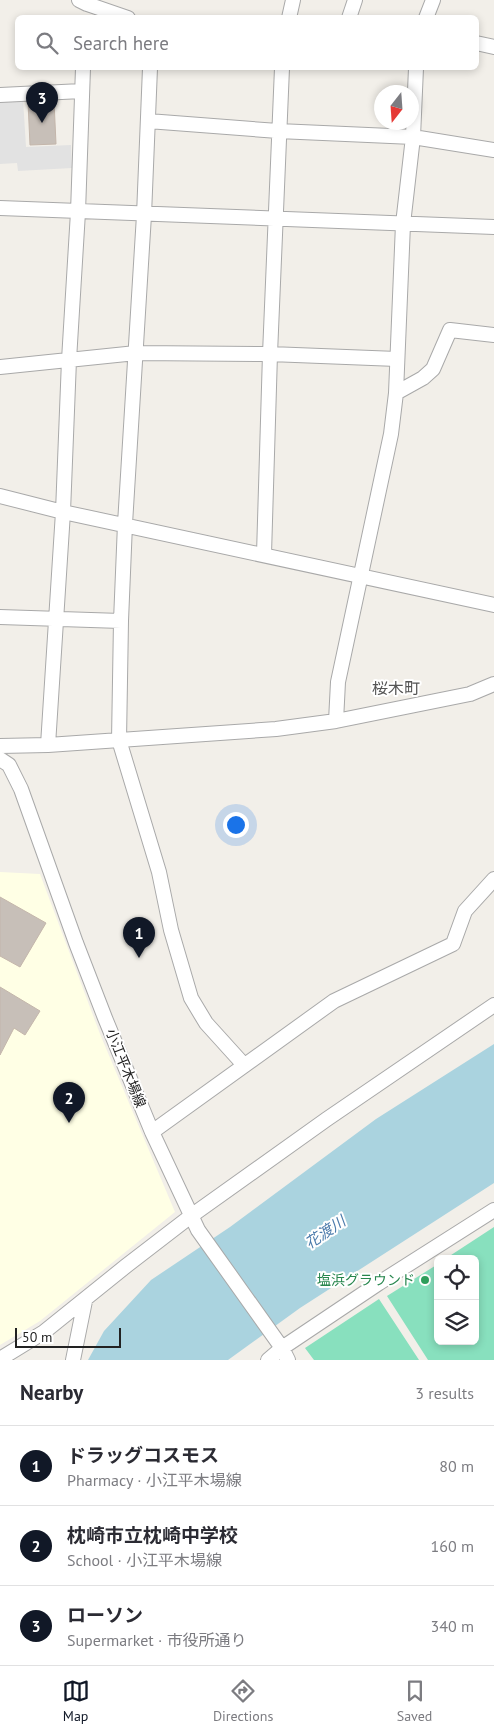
<!DOCTYPE html>
<html lang="en">
<head>
<meta charset="utf-8">
<style>
  :root { --surface:#fff; --page:#f2f2f3; --text:#2b2b33; --muted:#7c7c81; --line:#e1e1e2; --accent:#111827 }
  body { margin:0; font-family:"PT Sans","Noto Sans JP",sans-serif; background:var(--page); color:var(--text) }
  .controls { position:absolute; right:15px; bottom:15px; display:grid; overflow:hidden; border-radius:8px; box-shadow:0 2px 8px #0003 }
  .controls button { width:45px; height:45px; display:grid; place-items:center; padding:0; border:0; border-bottom:1px solid var(--line); background:var(--surface); color:var(--text); font:25px sans-serif }
  .compass { position:absolute; left:374px; top:85px; width:45px; height:45px; border-radius:50%; background:var(--surface); box-shadow:0 2px 8px #0003; rotate:197deg }
  .scale { position:absolute; left:15px; bottom:12px; width:106px; box-sizing:border-box; padding-left:5px; border:2px solid #222; border-top:0; font-size:14px; line-height:18px; white-space:nowrap; color:#222; -webkit-text-stroke:4px #fff; paint-order:stroke }
  .you { position:absolute; left:235px; top:824px; width:18px; height:18px; margin:-12px; border:4px solid #fff; border-radius:50%; background:#1a73e8; box-shadow:0 0 0 8px #1a73e833 }
  .badge { display:grid; place-items:center; width:32px; height:32px; border-radius:50%; background:var(--accent); color:#fff; font-size:16px; font-weight:700 }
  .pin { position:absolute; translate:-50% -41px; filter:drop-shadow(0 1px 2px #0008) }
  .pin::after { content:''; position:absolute; top:26px; width:18px; height:15px; background:inherit; clip-path:polygon(0 0,100% 0,50% 100%) }
  .list { margin:0; padding:0; list-style:none }
  h2 { display:flex; justify-content:space-between; align-items:center; height:65px; margin:0; padding:0 20px; font-size:21px }
  h2 small { font-size:16px; font-weight:400; color:var(--muted) }
  .list li { display:grid; grid-template-columns:32px 1fr auto; gap:15px; align-items:center; box-sizing:border-box; height:80px; padding:0 20px; border-top:1px solid var(--line) }
  .list b { display:block; font-size:19px; white-space:nowrap }
  .list p { margin:0; font-size:16px; white-space:nowrap; color:var(--muted) }
  .list em { font-size:16px; font-style:normal; color:var(--muted) }
  .icon { flex:none; width:28px; height:28px; fill:none; stroke:currentColor; stroke-width:2; stroke-linecap:round; stroke-linejoin:round }
  .map { position:relative; flex:none; width:494px; height:1360px; overflow:hidden }
  .search { position:absolute; background:var(--surface); box-shadow:0 2px 8px #0003; left:15px; right:15px; top:15px; height:55px; display:flex; align-items:center; gap:12px; box-sizing:border-box; padding:0 18px; border-radius:8px; color:var(--muted); font-size:19px }
  .sheet { height:305px; background:var(--surface) }
  nav { display:flex; justify-content:space-around; align-items:center; box-sizing:border-box; height:70px; border-top:1px solid var(--line); background:var(--surface); font-size:14px; color:var(--muted) }
  nav a { display:grid; justify-items:center; gap:2px }
  nav .on { color:var(--accent) }
  .map>svg:first-child { display:block }
  .education { fill:#ffffe5 }
  .pitch { fill:#88e0be }
  .parking { fill:#e2e2e2 }
  .water { fill:#aad3df }
  .building { fill:#c7bfb8; stroke:#c4b6ab }
  .lines { fill:none; stroke-linecap:round; stroke-linejoin:round }
  .minor-casing { stroke:#a9a9a9; stroke-width:16 }
  .minor { stroke:#fff; stroke-width:14 }
  .leisure-dot { fill:#2e9e5b; stroke:#fff; stroke-width:2 }
  .labels { text-anchor:middle; dominant-baseline:central; stroke-width:4; stroke-linejoin:round; paint-order:stroke }
  .street-label { font-size:14px; fill:#222; stroke:#fff }
  .leisure-label { font-size:14px; fill:#27864d; stroke:#fff; text-anchor:end }
  .water-label { font-size:15px; font-style:italic; fill:#4a7aab; stroke:#fff }
  .quarter-label { font-size:16px; fill:#555; stroke:#fff }
</style>
</head>
<body>
<div class="map">
<svg width="494" height="1360" viewBox="0 0 494 1360">
  <rect width="100%" height="100%" fill="#f2efe9"/>
  <path class="education" d="M0,872L40,874L100,1034L175,1212L40,1321L0,1345Z"/>
  <path class="pitch" d="M494,1227V1360H428L387,1296L438,1264V1341H475V1259H445Z
    M379,1299L419,1360H314L305,1348Z"/>
  <path class="parking" d="M23,99L26,147L71,145L72,168L18,171L17,163L0,164V100Z"/>
  <path class="water" d="M494,1044V1183L300,1308L228,1360H88L104,1331L151,1280L230,1227L376,1119Z"/>
  <path class="building" d="M54,101L56,144L30,145L28,102Z
    M0,897L46,923L20,967L0,956Z
    M0,987L40,1011L25,1035L14,1028L0,1055Z"/>
  <g class="lines">
    <g class="minor-casing">
      <path id="minor" d="M79,0L87,4L128,18
        M289,18L293,0
        M349,18L355,0
        M426,18L433,0
        M476,43L494,47
        M150,68L144,215L125,524L121,621L119,740L159,872L171,930L191,998L206,1023L244,1065
        M0,95L82,91
        M148,121L278,131L413,137L494,150
        M0,208L494,227
        M0,367L136,353L270,354L397,359
        M396,393L423,378L433,369L450,330L494,335
        M0,496L63,512L494,605
        M264,554L270,354L282,68
        M0,617L121,621
        M336,721L338,682L391,434L396,393L403,224L413,137L416,68
        M48,745L63,512L69,360L78,212L83,68
        M0,746L48,745L276,729L336,721L470,694L494,684
        M0,759L9,765L21,789L76,943L105,1018L152,1132L198,1230L282,1348L288,1360
        M152,1132L334,1001L453,944L465,911L494,879
        M0,1359L44,1332L126,1266L191,1216L327,1119L494,1005
        M73,1360L85,1301
        M268,1360L282,1348L379,1283L494,1210"/>
    </g>
    <use href="#minor" class="minor"/>
  </g>
  <circle class="leisure-dot" cx="425" cy="1280" r="5"/>
  <g class="labels">
    <g class="street-label">
      <text transform="translate(126 1068) rotate(68)">小江平木場線</text>
    </g>
    <g class="leisure-label">
      <text x="415" y="1280">塩浜グラウンド</text>
    </g>
    <g class="water-label">
      <text transform="translate(325 1232) rotate(-34)">花渡川</text>
    </g>
    <g class="quarter-label">
      <text x="396" y="688">桜木町</text>
    </g>
  </g>
</svg>
<div class="controls">
<button><svg class="icon" aria-label="locate" viewBox="0 0 24 24"><circle cx="12" cy="12" r="6"/><path d="M12 2v4M12 18v4M2 12h4M18 12h4"/></svg></button>
<button><svg class="icon" aria-label="layers" viewBox="0 0 24 24"><path d="M12 4l9 5-9 5-9-5zM3 14l9 5 9-5"/></svg></button>
</div>
<svg class="compass" viewBox="-18 -18 36 36"><path d="M0-13l5 13h-10z" fill="#e53935"/><path d="M0 13l5-13h-10z" fill="#7c7c81"/></svg>
<div class="scale">50 m</div>
<div class="you"></div>
<div class="pin badge" style="left:139px;top:958px">1</div>
<div class="pin badge" style="left:69px;top:1123px">2</div>
<div class="pin badge" style="left:42px;top:123px">3</div>
<div class="search"><svg class="icon" aria-label="search" viewBox="0 0 24 24"><circle cx="10" cy="10" r="6"/><path d="M15 15l6 6"/></svg>Search here</div>
</div>
<section class="sheet">
<h2>Nearby<small>3 results</small></h2>
<ul class="list">
<li><span class="badge">1</span><div><b>ドラッグコスモス</b><p>Pharmacy · 小江平木場線</p></div><em>80 m</em></li>
<li><span class="badge">2</span><div><b>枕崎市立枕崎中学校</b><p>School · 小江平木場線</p></div><em>160 m</em></li>
<li><span class="badge">3</span><div><b>ローソン</b><p>Supermarket · 市役所通り</p></div><em>340 m</em></li>
</ul>
</section>
<nav>
<a class="on"><svg class="icon" aria-label="map" viewBox="0 0 24 24"><path d="M3 6l6-2 6 2 6-2v14l-6 2-6-2-6 2zM9 4v14M15 6v14"/></svg>Map</a>
<a><svg class="icon" aria-label="directions" viewBox="0 0 24 24"><path d="M12 3l9 9-9 9-9-9zM9 14v-3h6M13 9l2 2-2 2"/></svg>Directions</a>
<a><svg class="icon" aria-label="saved" viewBox="0 0 24 24"><path d="M7 4h10v16l-5-4-5 4z"/></svg>Saved</a>
</nav>
</body>
</html>
